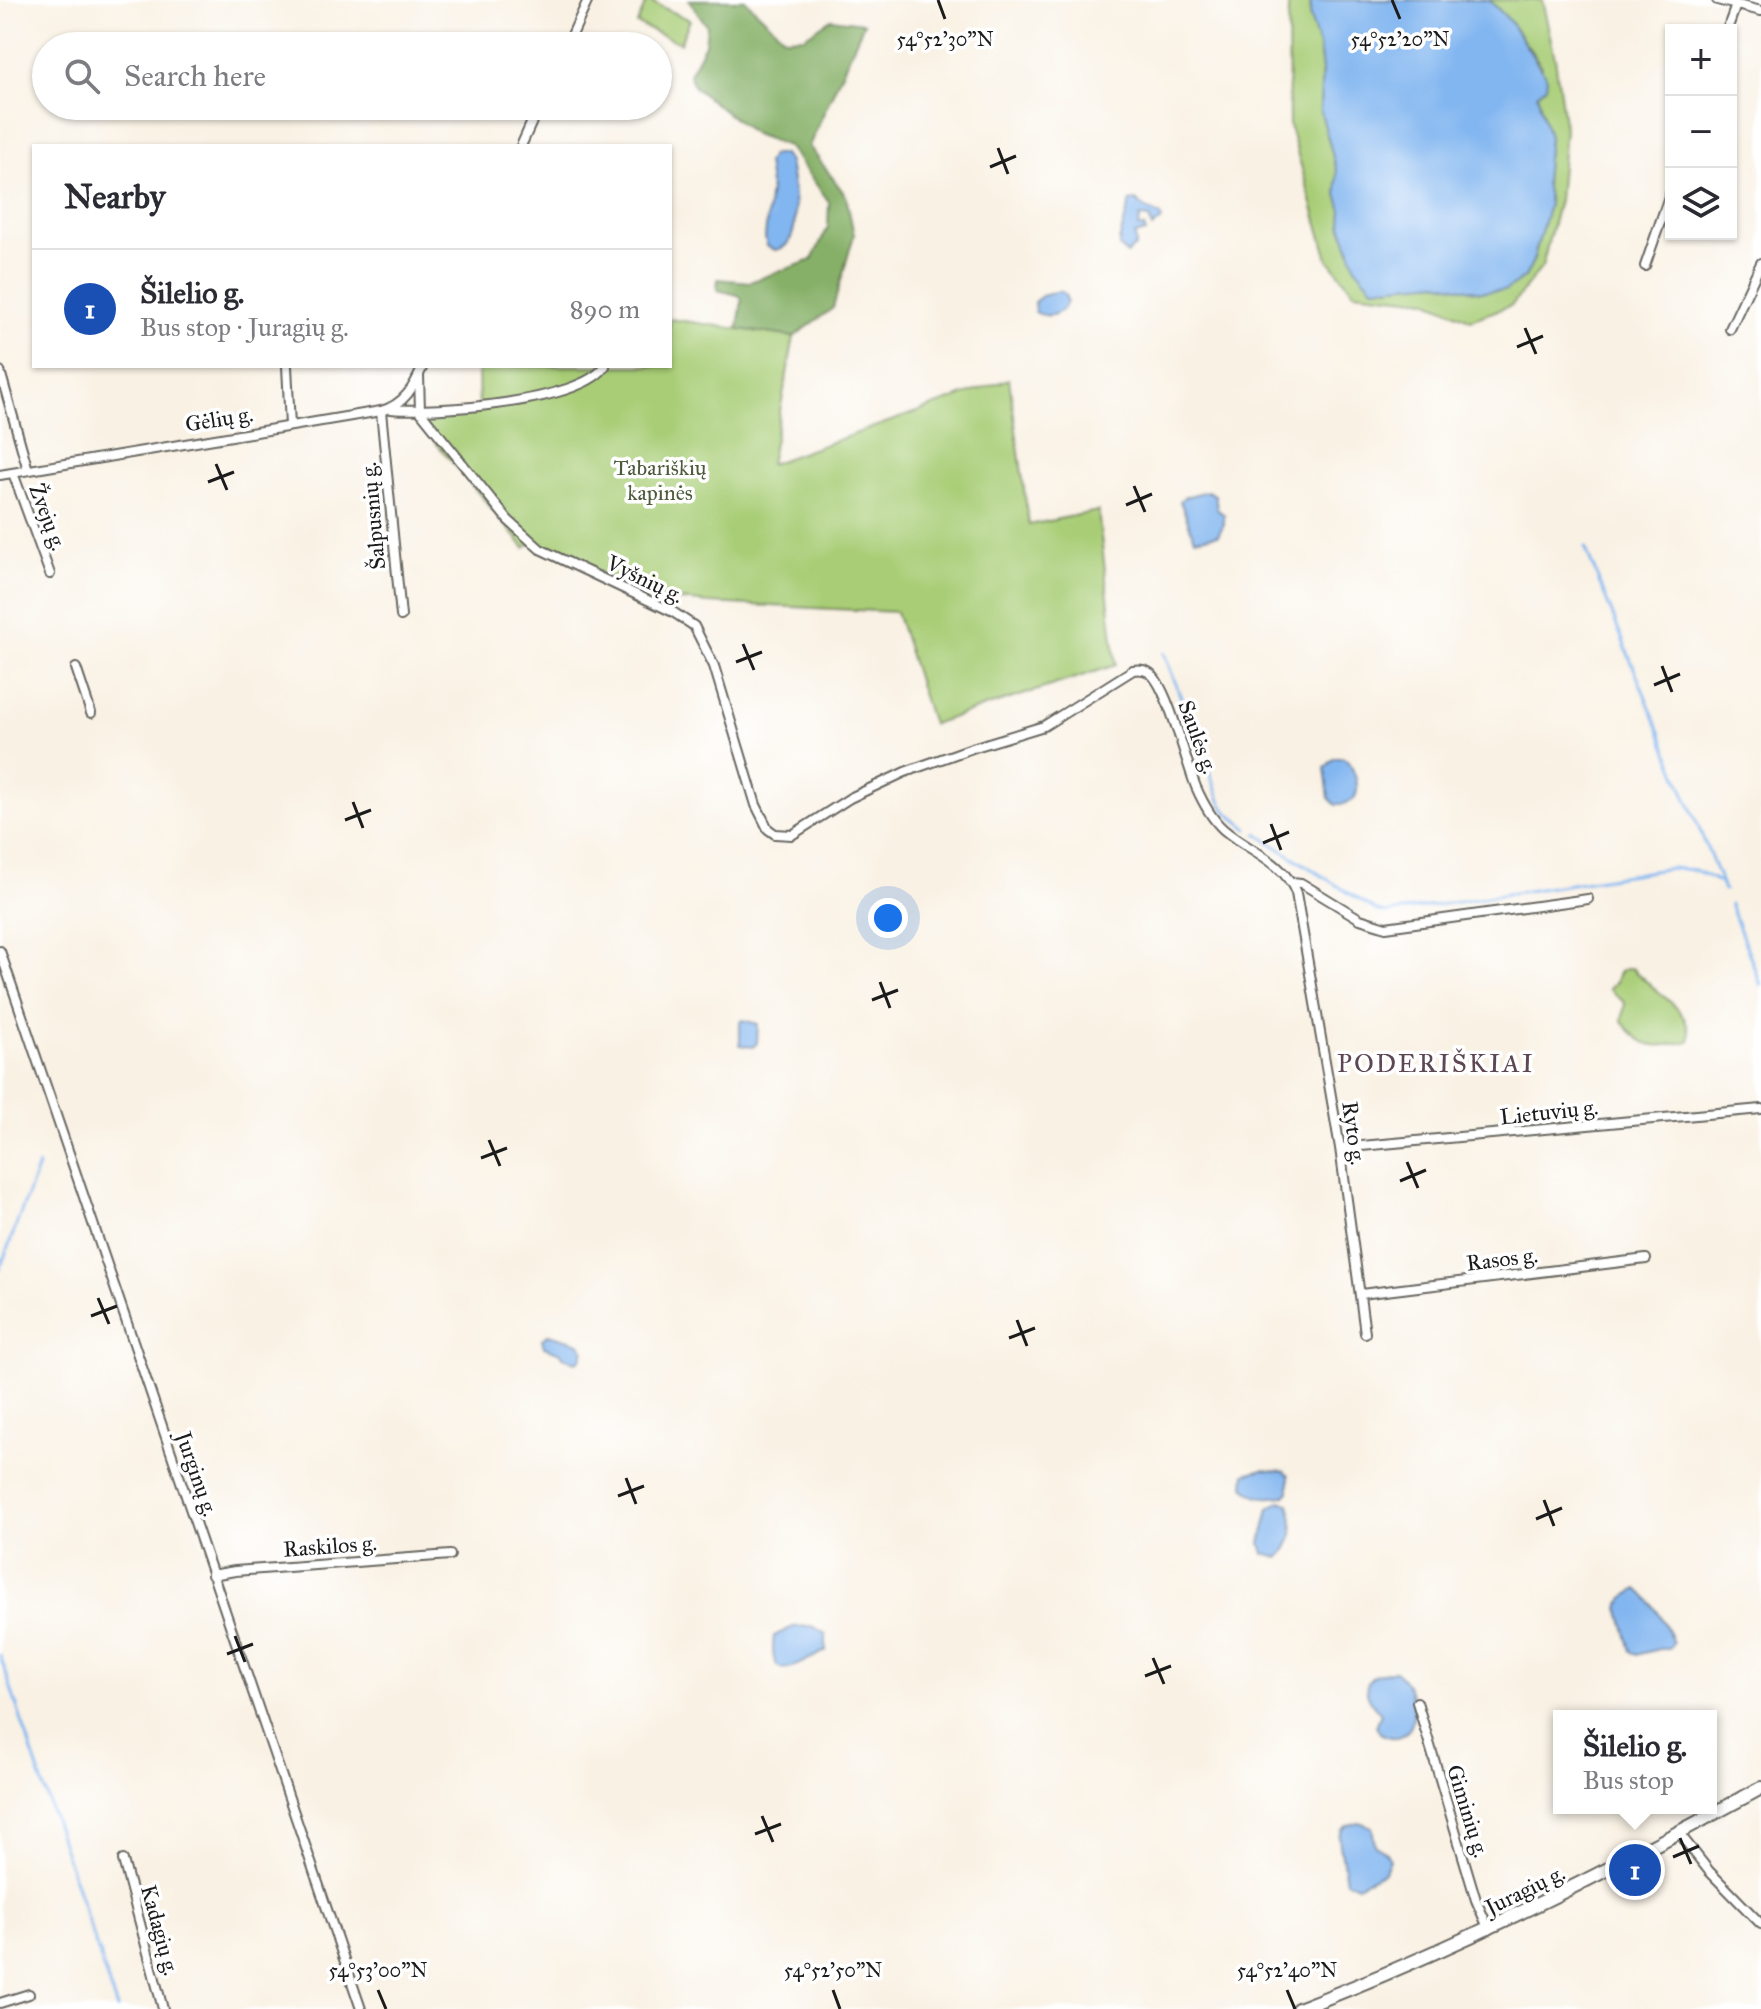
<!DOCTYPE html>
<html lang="en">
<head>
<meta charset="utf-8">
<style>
  :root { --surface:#fff; --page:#f2f2f3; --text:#2b2b33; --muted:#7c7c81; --line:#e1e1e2; --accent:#111827 }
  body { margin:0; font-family:"IM FELL Great Primer",serif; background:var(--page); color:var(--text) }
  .controls { position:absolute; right:24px; top:24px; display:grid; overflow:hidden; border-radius:0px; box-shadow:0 2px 6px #0004 }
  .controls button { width:72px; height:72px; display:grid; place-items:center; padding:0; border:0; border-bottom:2px solid var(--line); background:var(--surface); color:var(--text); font:40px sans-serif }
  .you { position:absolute; left:888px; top:918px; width:28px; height:28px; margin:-20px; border:6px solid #fff; border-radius:50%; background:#1a73e8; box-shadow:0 0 0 12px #1a73e833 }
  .badge { display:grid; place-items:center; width:52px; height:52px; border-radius:50%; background:var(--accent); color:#fff; font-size:26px; font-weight:700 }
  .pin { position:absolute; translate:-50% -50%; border:4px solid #fff; box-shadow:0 2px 8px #0006 }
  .popup { position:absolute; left:1553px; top:1710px; width:164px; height:104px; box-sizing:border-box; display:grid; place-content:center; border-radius:0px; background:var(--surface); filter:drop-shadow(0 2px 6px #0005); font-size:26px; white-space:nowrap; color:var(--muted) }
  .popup b { font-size:30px; color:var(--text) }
  .popup::after { content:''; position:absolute; left:50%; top:100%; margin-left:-16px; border:16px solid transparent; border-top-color:var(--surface) }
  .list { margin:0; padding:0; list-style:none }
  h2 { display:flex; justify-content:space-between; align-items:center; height:104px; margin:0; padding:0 32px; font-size:34px }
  h2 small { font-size:26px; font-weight:400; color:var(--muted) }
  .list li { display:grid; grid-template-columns:52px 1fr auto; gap:24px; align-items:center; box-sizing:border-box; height:120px; padding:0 32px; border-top:2px solid var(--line) }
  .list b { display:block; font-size:30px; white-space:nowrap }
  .list p { margin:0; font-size:26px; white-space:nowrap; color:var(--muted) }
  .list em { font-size:26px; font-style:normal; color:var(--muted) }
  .icon { flex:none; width:44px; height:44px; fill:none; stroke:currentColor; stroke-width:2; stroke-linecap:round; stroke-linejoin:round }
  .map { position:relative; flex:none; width:1761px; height:2009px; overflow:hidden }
  .search { position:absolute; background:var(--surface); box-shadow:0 2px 6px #0004; left:32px; top:32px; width:640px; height:88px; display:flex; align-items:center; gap:20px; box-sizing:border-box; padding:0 28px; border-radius:44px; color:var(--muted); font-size:30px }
  .panel { position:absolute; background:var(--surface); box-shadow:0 2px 6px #0004; left:32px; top:144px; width:640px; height:224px; border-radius:0px }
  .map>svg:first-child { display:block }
  .green { fill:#a8cd76; stroke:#627449; stroke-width:2 }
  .forest { fill:#86b067; stroke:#516642; stroke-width:2 }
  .water { fill:#82b6f0; stroke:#4f6986; stroke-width:2 }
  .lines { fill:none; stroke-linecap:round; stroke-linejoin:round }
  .stream { stroke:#82b6f0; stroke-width:3 }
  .street-casing { stroke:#696762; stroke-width:12 }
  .secondary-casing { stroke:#696762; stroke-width:16 }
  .street { stroke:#fff; stroke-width:8 }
  .secondary { stroke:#fff; stroke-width:12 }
  .ticks { fill:none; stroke:#1c1c1c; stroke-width:3 }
  .labels { text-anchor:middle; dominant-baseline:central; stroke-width:7; stroke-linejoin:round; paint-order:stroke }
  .street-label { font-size:22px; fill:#1c1c1c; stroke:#fff }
  .park-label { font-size:22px; fill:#4d5a3c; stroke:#fff }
  .quarter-label { font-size:26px; letter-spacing:2px; fill:#5c4753; stroke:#fff }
  .ticks-label { font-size:20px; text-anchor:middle; fill:#1c1c1c; stroke:#fff; stroke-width:7; stroke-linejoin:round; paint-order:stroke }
</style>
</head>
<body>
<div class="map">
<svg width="1761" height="2009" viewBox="0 0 1761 2009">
  <rect width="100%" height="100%" fill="#fff"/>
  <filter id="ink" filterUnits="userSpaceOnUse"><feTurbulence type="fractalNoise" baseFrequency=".0125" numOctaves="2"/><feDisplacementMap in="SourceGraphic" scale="16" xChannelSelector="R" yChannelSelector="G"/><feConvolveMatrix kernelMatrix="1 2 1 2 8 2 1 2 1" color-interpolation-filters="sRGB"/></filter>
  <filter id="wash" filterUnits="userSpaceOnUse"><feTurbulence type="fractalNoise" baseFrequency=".006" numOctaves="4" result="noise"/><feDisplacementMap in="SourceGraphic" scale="32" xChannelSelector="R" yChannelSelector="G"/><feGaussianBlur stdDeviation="1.8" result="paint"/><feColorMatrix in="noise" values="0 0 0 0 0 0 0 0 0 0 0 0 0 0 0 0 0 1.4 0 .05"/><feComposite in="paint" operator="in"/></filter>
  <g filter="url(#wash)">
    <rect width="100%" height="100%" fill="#f9f1e3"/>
    <path class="green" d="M647,0L690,20L680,43L637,24Z
      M1288,0H1311L1310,17L1319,46L1322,69L1320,109L1337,171V194L1342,210L1341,224L1357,268L1373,288L1438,282L1480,292L1525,277L1533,261L1549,204L1545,182L1549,137L1537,93L1541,65L1509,20L1489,0H1542L1555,58L1565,129L1559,200L1542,267L1512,305L1471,320L1427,300L1354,292L1328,259L1289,124Z
      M670,319L794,337L770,464L1009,379L1029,525L1098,511L1116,665L932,724L896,612L709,603L652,597L534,542L525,548L415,418L479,410L478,366H670Z
      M1632,968C1650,989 1695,1011 1689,1041C1657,1048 1642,1050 1622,1021L1625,1003L1609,989L1616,982C1618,971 1621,969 1632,968Z"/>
    <path class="forest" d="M689,0H745L785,38L804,37L831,19L864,23L809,146L846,196L854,235L833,308L794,337L738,329L742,299L738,295L717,290L718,279L750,282L812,260L828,227L829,202L788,146L754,134L695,88L689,74L705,44L707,26Z"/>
    <path class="water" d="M1311,0H1489L1509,20L1547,78L1546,87L1537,94L1549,137L1545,182L1549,204L1533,261L1525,277L1506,290L1480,292L1438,282L1373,288L1356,268L1341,224L1342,210L1337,194V171L1320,109L1322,69L1319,46L1310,17Z
      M773,154H783L789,162C792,184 807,246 775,250L767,246L765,238L770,187L767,162Z
      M1136,200L1146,209L1160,215L1162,220L1152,228L1149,218L1140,217L1139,227H1144L1146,232L1135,235L1136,246L1127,254L1119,246V241L1130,202Z
      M1060,291L1065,294L1067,302C1062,315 1047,319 1035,312L1034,302L1042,296Z
      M1207,491L1215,495L1217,509L1224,515V524L1218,535L1195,539L1180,501L1185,497Z
      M1334,758H1344C1353,765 1361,786 1355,797C1351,804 1342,804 1335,804L1329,798L1325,768Z
      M743,1020L758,1024L757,1043L753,1047L740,1045V1022Z
      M549,1334L580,1343L584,1350L581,1359L576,1362L563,1357L561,1353L544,1347L542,1339Z
      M1263,1469L1284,1471L1289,1475V1491L1284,1496C1269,1498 1254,1499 1244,1486L1245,1474Z
      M1280,1501L1289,1504C1296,1522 1294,1545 1279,1558L1264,1554L1261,1543L1269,1508Z
      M1638,1589C1654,1603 1666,1624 1673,1643L1669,1649H1659L1637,1655L1631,1651L1619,1607L1625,1597Z
      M812,1626L826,1634V1651C797,1664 767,1689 774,1636L793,1627Z
      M1395,1671C1422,1689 1421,1754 1380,1733L1376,1726L1381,1714C1359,1691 1361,1674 1395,1671Z
      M1359,1822L1372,1827L1375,1845L1386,1853L1390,1860L1384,1872L1357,1885L1346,1881L1339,1838C1341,1826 1348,1825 1359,1822Z"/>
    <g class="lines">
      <path class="stream" d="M1585,547L1724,890
        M1164,653L1221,803L1227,812L1248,829
        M1257,834L1377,911L1388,913L1671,868L1695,870L1721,883
        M1730,904L1761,985
        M0,1269L38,1166
        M0,1655L117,2009"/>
    </g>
  </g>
  <g filter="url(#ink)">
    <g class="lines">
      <g class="street-casing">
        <path id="street" d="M1717,0L1761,11
          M1727,30L1736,5
          M567,46L588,0
          M521,146L539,106
          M1645,266L1671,191
          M1730,329L1761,263
          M287,366L290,426
          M0,371L28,470
          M419,375L420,411L508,520L540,549L673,612L694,626L714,666L756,805L768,829L775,834L792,835L850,798L905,772L972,748L1044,726L1133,670C1139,669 1144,669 1150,673C1168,687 1186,763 1196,787C1203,803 1211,818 1223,829C1248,851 1283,860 1296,893L1340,1148L1365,1333
          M391,409C433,413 581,403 605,366
          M381,411L401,616
          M13,473L50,574
          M0,475L381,411C404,405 414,387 423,366
          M76,668L91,713
          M1292,882L1301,883L1360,919L1386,927L1588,899
          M0,951L361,2009
          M1340,1148L1761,1109
          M1361,1294L1646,1259
          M212,1575L235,1571L450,1555
          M1417,1702L1476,1900L1489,1930
          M1679,1833L1709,1871L1761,1924
          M123,1860L163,2009
          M0,2003L29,1994"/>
      </g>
      <g class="secondary-casing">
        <path id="secondary" d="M1298,2009C1460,1947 1609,1871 1761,1788"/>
      </g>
      <use href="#street" class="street"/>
      <use href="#secondary" class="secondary"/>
    </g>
  </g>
  <path class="ticks" d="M938,0L945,19M1392,0L1400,19M998,148L1008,174M990,167L1016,156M1525,328L1536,354M1517,347L1543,336M216,464L227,490M208,482L234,472M1134,486L1145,512M1126,505L1152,494M743,644L754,670M736,662L762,652M1662,666L1672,692M1654,685L1680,674M353,802L363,828M345,820L371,810M1271,824L1281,850M1263,843L1289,832M880,982L890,1008M872,1000L898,990M489,1140L500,1166M481,1158L507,1148M1407,1162L1418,1188M1400,1181L1426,1170M98,1298L109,1324M91,1316L117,1306M1017,1320L1027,1346M1009,1338L1035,1328M626,1478L636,1504M618,1496L644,1486M1544,1500L1554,1526M1536,1519L1562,1508M235,1636L245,1662M227,1654L253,1644M1153,1658L1164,1684M1145,1676L1171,1666M762,1816L773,1842M755,1834L781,1824M1680,1838L1691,1864M1673,1857L1699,1846M378,1990L386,2009M833,1990L840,2009M1287,1990L1295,2009"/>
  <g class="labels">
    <g class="street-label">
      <text transform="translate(219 419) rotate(-9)">Gėlių g.</text>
      <text transform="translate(373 516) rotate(-95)">Šalpusnių g.</text>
      <text transform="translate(48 517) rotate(70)">Žvejų g.</text>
      <text transform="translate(645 579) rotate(26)">Vyšnių g.</text>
      <text transform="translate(1198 737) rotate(70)">Saulės g.</text>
      <text transform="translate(1549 1112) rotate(-6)">Lietuvių g.</text>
      <text transform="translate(1354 1133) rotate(82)">Ryto g.</text>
      <text transform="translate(1502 1259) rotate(-7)">Rasos g.</text>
      <text transform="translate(197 1474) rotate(71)">Jurginų g.</text>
      <text transform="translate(330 1546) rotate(-4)">Raskilos g.</text>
      <text transform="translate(1468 1811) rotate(73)">Giminių g.</text>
      <text transform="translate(1525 1890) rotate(-26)">Juragių g.</text>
      <text transform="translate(160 1930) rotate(75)">Kadagių g.</text>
    </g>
    <g class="park-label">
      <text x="660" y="467">Tabariškių<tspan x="660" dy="25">kapinės</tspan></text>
    </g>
    <g class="quarter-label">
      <text x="1436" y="1063">PODERIŠKIAI</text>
    </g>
  </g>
  <g class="ticks-label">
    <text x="945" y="46">54°52'30"N</text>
    <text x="1400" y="46">54°52'20"N</text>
    <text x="378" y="1977">54°53'00"N</text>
    <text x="833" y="1977">54°52'50"N</text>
    <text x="1287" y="1977">54°52'40"N</text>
  </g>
</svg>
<div class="controls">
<button>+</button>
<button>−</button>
<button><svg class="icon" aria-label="layers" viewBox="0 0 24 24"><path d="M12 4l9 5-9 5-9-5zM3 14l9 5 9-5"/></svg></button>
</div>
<div class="you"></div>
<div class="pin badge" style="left:1635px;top:1870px;background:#1a4fb4">1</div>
<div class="popup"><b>Šilelio g.</b>Bus stop</div>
<div class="search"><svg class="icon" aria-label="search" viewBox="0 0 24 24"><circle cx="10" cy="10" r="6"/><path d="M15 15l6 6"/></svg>Search here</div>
<section class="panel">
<h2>Nearby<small></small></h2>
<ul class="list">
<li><span class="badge" style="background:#1a4fb4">1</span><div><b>Šilelio g.</b><p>Bus stop · Juragių g.</p></div><em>890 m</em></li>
</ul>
</section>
</div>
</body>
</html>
